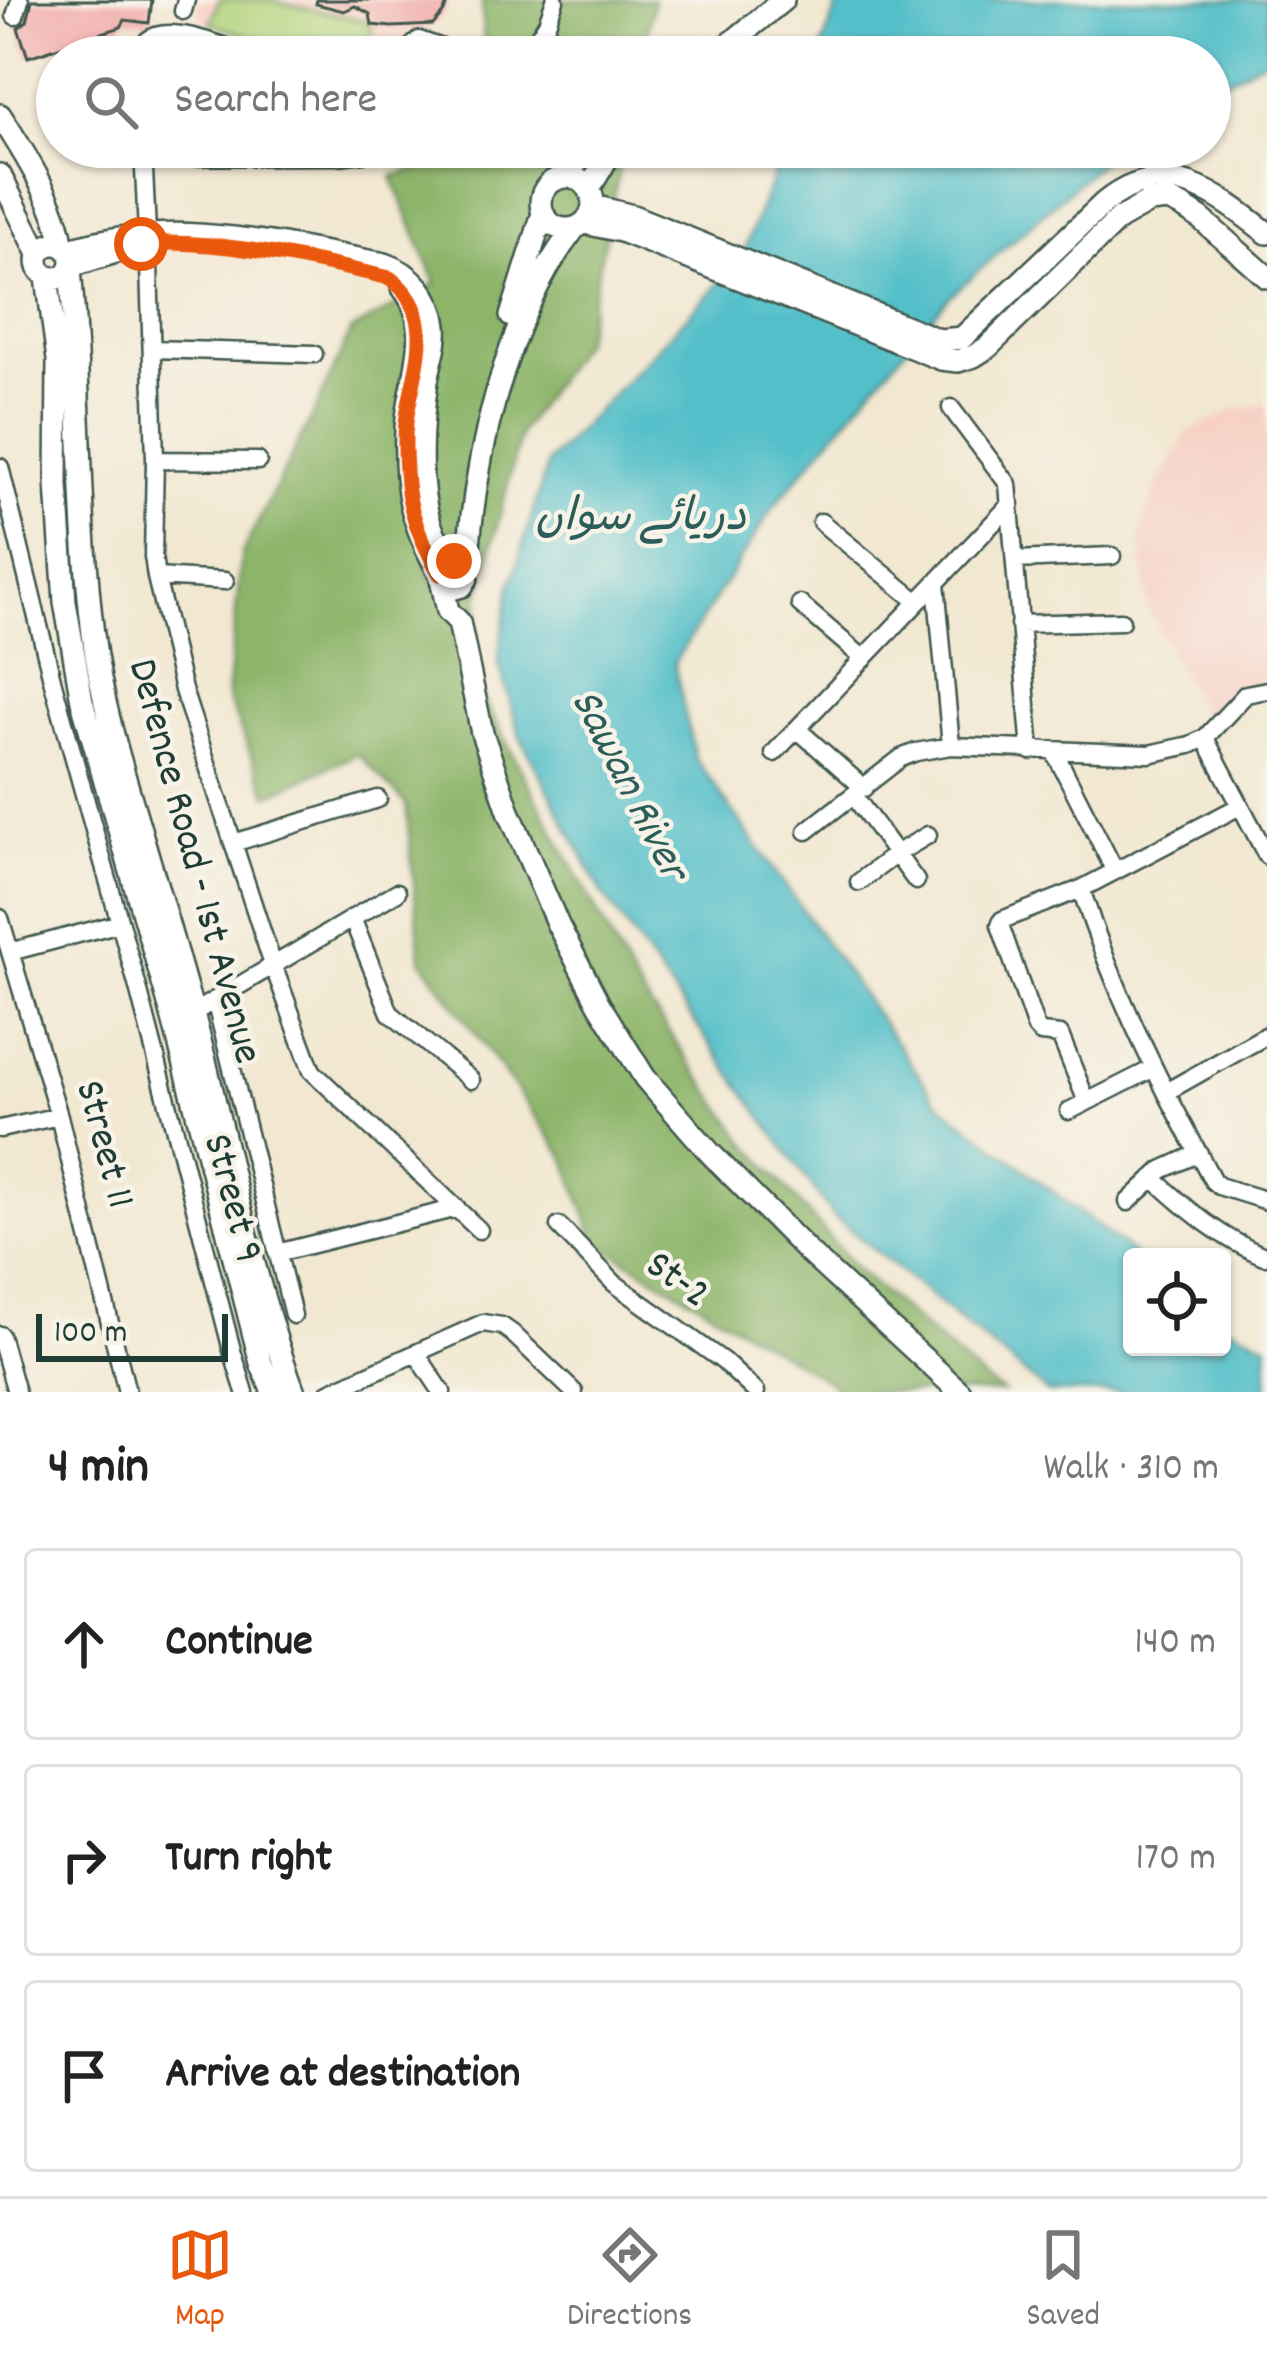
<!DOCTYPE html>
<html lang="en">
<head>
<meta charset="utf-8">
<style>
  :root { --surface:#fff; --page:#f6f6f6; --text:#222; --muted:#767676; --line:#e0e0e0; --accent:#ea580c }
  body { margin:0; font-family:Dekko,"Playpen Sans Arabic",sans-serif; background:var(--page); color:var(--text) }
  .controls { position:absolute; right:36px; bottom:36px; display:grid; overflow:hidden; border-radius:12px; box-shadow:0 3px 9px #0004 }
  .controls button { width:108px; height:108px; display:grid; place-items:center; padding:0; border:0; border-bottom:3px solid var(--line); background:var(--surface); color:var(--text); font:60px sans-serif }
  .scale { position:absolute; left:36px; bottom:30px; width:192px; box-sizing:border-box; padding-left:12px; border:6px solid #1f3d34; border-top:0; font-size:33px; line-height:42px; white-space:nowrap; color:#1f3d34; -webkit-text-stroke:9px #f7f3e8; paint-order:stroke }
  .stop { position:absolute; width:36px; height:36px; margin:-27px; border:9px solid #ea580c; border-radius:50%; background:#fff }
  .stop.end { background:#ea580c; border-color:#fff; box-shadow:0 3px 12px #0008 }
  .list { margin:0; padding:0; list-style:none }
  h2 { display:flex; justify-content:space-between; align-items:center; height:156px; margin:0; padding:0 48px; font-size:51px }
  h2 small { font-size:39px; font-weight:400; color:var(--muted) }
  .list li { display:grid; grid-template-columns:78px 1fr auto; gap:36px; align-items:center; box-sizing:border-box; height:192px; margin:0 24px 24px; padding:0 24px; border:3px solid var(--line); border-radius:12px }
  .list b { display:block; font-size:45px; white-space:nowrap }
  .list em { font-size:39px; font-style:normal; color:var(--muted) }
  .icon { flex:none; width:66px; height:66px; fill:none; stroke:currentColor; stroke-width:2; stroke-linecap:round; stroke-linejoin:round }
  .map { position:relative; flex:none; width:1267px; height:1392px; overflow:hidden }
  .search { position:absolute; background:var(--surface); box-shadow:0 3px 9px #0004; left:36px; right:36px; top:36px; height:132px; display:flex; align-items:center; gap:30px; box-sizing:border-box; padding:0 42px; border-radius:66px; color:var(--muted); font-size:45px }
  .sheet { height:804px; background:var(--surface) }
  nav { display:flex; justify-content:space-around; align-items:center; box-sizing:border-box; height:168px; border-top:3px solid var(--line); background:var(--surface); font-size:33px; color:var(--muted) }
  nav a { display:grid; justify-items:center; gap:6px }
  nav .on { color:var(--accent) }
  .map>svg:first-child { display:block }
  .built { fill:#f7d1c6 }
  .green { fill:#b2d37b; stroke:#688858; stroke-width:3 }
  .forest { fill:#8db56b; stroke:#567950; stroke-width:3 }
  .water { fill:#52bfc9; stroke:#387e7e; stroke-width:3 }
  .building { fill:#f2aeac }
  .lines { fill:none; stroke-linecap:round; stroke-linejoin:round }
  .minor-casing { stroke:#3f574c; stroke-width:21 }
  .major-casing { stroke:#3f574c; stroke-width:26 }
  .minor { stroke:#fff; stroke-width:16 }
  .major { stroke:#fff; stroke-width:21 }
  .route { stroke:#ea580c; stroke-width:15 }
  .labels { text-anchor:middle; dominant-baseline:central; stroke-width:9; stroke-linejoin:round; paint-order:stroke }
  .street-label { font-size:42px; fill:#1f3d34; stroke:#f7f3e8 }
  .water-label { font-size:45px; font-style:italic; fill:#2c5e59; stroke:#f7f3e8 }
</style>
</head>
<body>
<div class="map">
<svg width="1267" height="1392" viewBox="0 0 1267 1392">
  <rect width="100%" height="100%" fill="#f7f3e8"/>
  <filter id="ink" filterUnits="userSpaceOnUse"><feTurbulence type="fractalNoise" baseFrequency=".00833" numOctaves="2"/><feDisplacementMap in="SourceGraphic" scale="24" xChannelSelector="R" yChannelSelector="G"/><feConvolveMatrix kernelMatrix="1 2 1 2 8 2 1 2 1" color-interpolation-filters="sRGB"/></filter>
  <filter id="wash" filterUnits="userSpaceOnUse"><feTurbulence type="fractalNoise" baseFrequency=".004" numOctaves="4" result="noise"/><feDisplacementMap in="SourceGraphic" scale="48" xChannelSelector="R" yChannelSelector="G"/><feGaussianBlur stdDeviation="2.7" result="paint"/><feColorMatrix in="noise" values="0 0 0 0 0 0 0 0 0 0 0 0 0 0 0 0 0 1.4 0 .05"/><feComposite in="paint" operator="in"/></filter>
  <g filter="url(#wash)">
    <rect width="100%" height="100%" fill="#f2e8d2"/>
    <path class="built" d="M196,0H448L444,12L433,25L410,41L405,57H309L199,20Z
      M1267,404V684L1254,683L1228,700L1209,726L1149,611L1139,537L1157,484L1188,431L1235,409Z"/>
    <path class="green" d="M219,0H268L367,21L373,30L364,57H309L210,23Z"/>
    <path class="forest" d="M482,0H654L642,57H484Z
      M481,147H624L584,338L521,431L479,599L474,681L635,984L746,1142L857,1270L984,1380L1003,1392H837L831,1383L596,1242L565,1157L421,959L406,804L358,754L268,795L227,697L242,553L315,411L351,331L436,283L392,177Z"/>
    <path class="water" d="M840,0H1267V57L1210,90V57H818Z
      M784,147H1118L946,300L775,505L674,663L695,758L938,1102L1137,1257H1132V1347H1222V1323L1267,1344V1392H1047L833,1216L602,893L520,736L498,662L509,592L548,462L740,261Z"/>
    <g id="blocks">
      <path class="building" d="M32,0H152L149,23L125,20L121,27L28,57L18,28L27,21Z
        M317,0H448L444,12L433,25L392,27L372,25L370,14L355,6L344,11L316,4Z"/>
    </g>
  </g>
  <g filter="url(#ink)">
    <use href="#blocks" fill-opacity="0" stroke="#3f574c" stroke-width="3"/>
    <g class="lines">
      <g class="minor-casing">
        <path id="minor" d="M183,11L186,0
          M15,16L20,0
          M138,57C141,52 144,44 148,40C170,22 230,49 254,57
          M407,57L409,49L419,40L448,50
          M525,57L547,23L555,0
          M143,148L147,233
          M144,157L339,156L411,147
          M149,265L155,460L153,556L156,577L183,690L273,965L312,1071L479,1230
          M152,349L314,354
          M951,408L1008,484L1031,751
          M155,460L258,461
          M0,467L53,683L137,984L233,1354L245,1392
          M821,522L918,602
          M1015,560L1112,556
          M156,577L225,581
          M936,583L951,746
          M800,604L864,659
          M1019,624L1121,621
          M797,729L864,788
          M1205,738L1267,856
          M1054,751L1115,871
          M774,753L1011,504
          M854,796L916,881
          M1240,806L1081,889C1104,961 1132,1025 1166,1092L1267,1035
          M807,831L901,758L916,752L951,746L1149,754L1190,745L1205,738L1246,694L1267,690
          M233,843L378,799
          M859,882L896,854L928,835
          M1081,889L1002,920L1000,925L1036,1028L1041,1033L1060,1035L1087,1102
          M0,918L59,1116L127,1392
          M352,918L390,1013L471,1080
          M10,952L120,923
          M215,1000L293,1315
          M193,1013L397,892
          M1166,1092L1213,1181L1219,1186L1267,1201
          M1069,1111L1154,1068
          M0,1129L59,1116
          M1153,1178C1188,1210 1220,1238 1264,1256
          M1128,1202L1162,1170L1199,1153
          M559,1226L614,1283L723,1361L756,1392
          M277,1253L457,1208
          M0,1335L16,1392
          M416,1353L442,1392
          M329,1392L483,1323L502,1326L512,1333L574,1392"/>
      </g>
      <g class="major-casing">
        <path id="major" d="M714,57L783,0
          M0,115C20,146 61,210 62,246
          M0,175L39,254
          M541 203a26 26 0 1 1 52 0a26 26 0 1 1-52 0Z
          M561,178L593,147
          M589,189L614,147
          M593,206L633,216L939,340L962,338L1104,203C1165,153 1216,193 1267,233
          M585,223L621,231L941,359L958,361L974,356L988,347L1119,219L1149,202L1168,200L1183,207L1200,218L1267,277
          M38 261a17 17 0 1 1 34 0a17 17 0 1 1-34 0Z
          M67,250C175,216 277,245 385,264C412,273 432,297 436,325C438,344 430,362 427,381C421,422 417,479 429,520C433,535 443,549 451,561
          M71,266L138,245
          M70,270C82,391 78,513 93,634C101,701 121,765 140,829C158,890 176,951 193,1013C226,1139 249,1270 294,1392
          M47,277L58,360L57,485L65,602L82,701L171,1011L261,1363L273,1392
          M403,288C438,331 407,383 406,431C404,490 411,523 440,574
          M511,316L543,213
          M467,574C473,462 504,319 574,229
          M443,583L452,589L462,586L467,578C466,560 446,555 440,574L448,611L459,622L482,733L510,814L558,925L599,1004L645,1078L711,1154L807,1251L960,1392"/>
      </g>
      <use href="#minor" class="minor"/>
      <use href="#major" class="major"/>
    </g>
  </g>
  <g class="lines" filter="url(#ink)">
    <path class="route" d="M141,244C218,238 314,261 390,278C442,317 412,371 406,423C404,438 405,455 406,470C407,509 421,541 440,574L446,564L454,561"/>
  </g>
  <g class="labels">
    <g class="street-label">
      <text transform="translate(192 862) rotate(75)">Defence Road - 1st Avenue</text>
      <text transform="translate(102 1145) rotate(75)">Street 11</text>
      <text transform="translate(230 1199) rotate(75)">Street 9</text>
      <text transform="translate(676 1282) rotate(36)">St-2</text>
    </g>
    <g class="water-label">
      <text x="641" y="520">دریائے سواں</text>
      <text transform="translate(627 786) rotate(63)">Sawan River</text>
    </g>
  </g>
</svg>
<div class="controls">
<button><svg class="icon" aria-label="locate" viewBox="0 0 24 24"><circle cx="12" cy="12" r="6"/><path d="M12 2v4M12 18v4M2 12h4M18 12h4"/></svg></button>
</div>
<div class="scale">100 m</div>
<div class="stop" style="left:141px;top:244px"></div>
<div class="stop end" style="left:454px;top:561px"></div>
<div class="search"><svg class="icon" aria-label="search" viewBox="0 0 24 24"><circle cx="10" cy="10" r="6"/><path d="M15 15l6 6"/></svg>Search here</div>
</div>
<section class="sheet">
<h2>4 min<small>Walk · 310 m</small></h2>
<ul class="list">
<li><svg class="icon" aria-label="ahead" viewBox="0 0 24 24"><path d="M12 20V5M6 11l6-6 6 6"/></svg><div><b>Continue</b></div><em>140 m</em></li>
<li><svg class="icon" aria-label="right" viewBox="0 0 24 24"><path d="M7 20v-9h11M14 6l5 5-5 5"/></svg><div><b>Turn right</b></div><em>170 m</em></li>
<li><svg class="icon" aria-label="arrive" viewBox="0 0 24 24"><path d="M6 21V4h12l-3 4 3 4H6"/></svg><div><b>Arrive at destination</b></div></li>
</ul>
</section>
<nav>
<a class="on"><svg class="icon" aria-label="map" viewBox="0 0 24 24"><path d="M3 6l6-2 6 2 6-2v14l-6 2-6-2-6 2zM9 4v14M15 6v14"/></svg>Map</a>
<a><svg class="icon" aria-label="directions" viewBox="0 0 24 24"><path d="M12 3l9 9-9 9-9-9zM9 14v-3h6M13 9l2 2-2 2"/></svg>Directions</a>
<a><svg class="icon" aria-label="saved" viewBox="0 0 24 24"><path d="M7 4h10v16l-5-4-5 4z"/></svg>Saved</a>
</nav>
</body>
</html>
